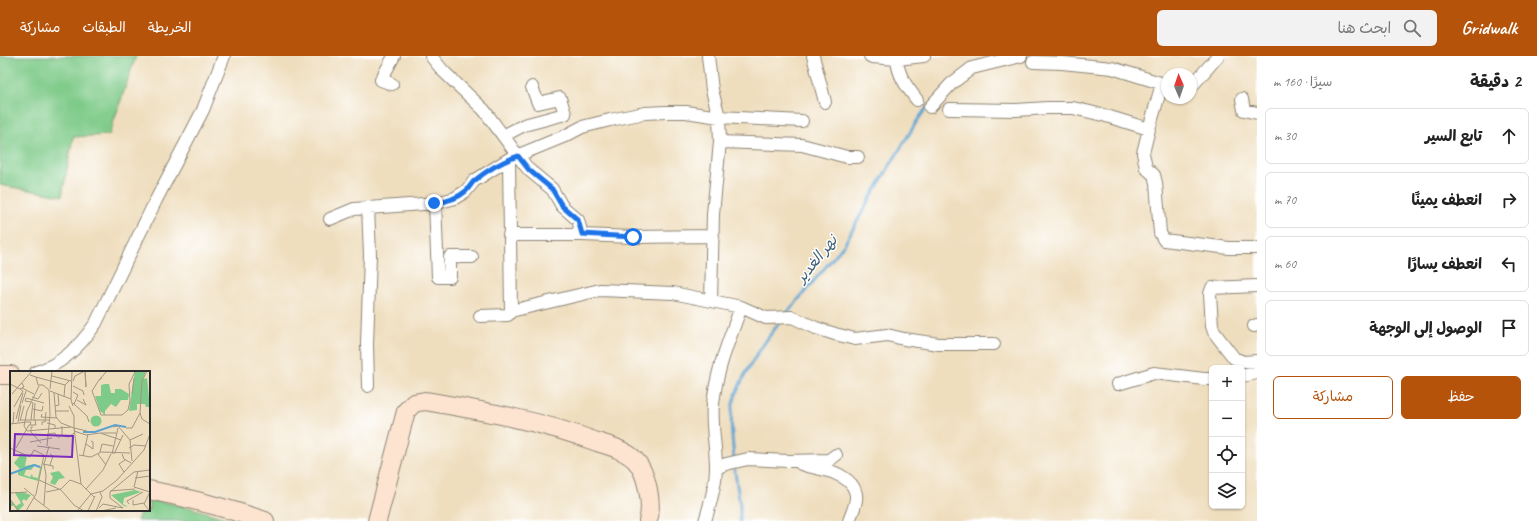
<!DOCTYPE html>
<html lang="ar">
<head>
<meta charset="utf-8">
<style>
  :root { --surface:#fff; --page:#f2f2f2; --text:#222; --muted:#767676; --line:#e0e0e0; --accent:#b45309 }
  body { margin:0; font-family:Caveat,"Playpen Sans Arabic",sans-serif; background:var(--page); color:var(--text); direction:rtl }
  .controls { position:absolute; right:12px; bottom:12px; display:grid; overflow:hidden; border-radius:6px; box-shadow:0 1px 3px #0004 }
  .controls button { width:36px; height:36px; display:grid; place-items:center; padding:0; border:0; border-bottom:1px solid var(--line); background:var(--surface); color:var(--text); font:20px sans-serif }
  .compass { position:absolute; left:1161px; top:12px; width:36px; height:36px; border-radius:50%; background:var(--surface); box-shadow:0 1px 3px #0004; rotate:358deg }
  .stop { position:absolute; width:12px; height:12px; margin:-9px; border:3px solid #1a73e8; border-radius:50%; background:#fff }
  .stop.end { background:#1a73e8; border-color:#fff; box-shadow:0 1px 4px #0008 }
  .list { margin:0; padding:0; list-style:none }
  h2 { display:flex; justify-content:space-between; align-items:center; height:52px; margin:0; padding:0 16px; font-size:17px }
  h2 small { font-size:13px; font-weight:400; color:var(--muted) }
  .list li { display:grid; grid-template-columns:26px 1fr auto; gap:12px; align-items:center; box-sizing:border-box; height:56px; margin:0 8px 8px; padding:0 8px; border:1px solid var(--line); border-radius:6px }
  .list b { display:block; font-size:15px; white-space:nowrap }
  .list em { font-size:13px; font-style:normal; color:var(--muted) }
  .actions { display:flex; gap:8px; padding:12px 16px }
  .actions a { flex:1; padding:9px 0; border:1px solid var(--accent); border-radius:6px; text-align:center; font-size:14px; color:var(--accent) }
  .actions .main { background:var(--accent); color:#fff }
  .icon { flex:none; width:22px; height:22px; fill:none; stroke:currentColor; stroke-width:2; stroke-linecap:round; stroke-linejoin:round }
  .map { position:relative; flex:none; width:1257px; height:465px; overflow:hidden; direction:ltr }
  header { display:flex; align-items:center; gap:24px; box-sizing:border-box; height:56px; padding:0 20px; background:var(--accent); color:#fff }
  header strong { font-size:19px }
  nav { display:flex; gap:22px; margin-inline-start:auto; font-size:14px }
  .search { width:280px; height:36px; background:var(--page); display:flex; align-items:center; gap:10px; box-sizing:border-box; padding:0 14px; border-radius:6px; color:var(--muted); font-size:15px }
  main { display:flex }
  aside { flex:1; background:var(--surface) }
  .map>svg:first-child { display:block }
  .green { fill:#7eca88; stroke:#547a5a }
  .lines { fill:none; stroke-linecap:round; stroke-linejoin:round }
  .stream { stroke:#5ba4d2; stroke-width:3 }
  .street-casing { stroke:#8d8474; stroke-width:14 }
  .secondary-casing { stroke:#8d8474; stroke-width:20 }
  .street { stroke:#fff; stroke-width:12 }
  .secondary { stroke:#fde4d1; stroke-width:18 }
  .route { stroke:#1a73e8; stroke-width:5 }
  .labels { text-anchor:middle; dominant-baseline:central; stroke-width:3; stroke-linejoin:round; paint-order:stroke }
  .water-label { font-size:15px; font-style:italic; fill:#416176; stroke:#fff }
  .inset-river { fill:none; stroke:#5ba4d2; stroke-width:2 }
  .inset-road { fill:none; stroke:#a19683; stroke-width:1 }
  .view { fill:#7b2cbf; fill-opacity:0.15; stroke:#7b2cbf; stroke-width:2 }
  .inset-edge { fill:none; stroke:#2b2b2b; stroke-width:2 }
</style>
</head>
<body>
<header>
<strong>Gridwalk</strong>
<div class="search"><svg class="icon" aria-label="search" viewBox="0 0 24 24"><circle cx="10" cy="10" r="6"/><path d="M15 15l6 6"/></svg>ابحث هنا</div>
<nav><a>الخريطة</a><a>الطبقات</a><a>مشاركة</a></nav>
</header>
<main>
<aside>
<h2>2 دقيقة<small>سيرًا · 160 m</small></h2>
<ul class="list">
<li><svg class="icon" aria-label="ahead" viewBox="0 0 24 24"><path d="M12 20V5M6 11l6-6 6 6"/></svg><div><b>تابع السير</b></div><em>30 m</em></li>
<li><svg class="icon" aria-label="right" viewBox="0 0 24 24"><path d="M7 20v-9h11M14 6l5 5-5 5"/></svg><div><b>انعطف يمينًا</b></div><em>70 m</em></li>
<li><svg class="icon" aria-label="left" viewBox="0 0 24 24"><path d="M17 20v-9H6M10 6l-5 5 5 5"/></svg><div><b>انعطف يسارًا</b></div><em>60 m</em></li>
<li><svg class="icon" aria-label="arrive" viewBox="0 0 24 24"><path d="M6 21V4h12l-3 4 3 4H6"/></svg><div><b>الوصول إلى الوجهة</b></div></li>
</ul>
<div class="actions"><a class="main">حفظ</a><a>مشاركة</a></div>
</aside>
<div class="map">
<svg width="1257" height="465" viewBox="0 0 1257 465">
  <rect width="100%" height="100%" fill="#fff"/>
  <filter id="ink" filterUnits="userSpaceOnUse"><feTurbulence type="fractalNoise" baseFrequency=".025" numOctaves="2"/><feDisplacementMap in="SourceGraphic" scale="8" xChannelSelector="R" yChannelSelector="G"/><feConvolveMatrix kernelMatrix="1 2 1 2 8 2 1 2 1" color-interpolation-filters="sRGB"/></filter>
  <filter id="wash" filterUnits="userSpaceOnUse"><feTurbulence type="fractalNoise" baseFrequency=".012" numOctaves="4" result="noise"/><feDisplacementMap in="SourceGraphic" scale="16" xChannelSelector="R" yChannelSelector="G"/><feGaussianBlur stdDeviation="0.9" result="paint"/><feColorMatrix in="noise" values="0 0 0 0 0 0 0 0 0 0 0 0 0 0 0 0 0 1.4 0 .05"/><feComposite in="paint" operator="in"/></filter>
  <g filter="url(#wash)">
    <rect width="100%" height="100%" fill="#efdebe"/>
    <path class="green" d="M0,0H136L109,79L73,81L62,140L0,129Z
      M149,445C179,446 206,457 235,465H137L141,454H149Z"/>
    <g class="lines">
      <path class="stream" d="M787,257L844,189L869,144L917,65L927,51
        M734,404C733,386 729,365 733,348C739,323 765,284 781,265
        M734,409L740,450V465"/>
    </g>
  </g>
  <g filter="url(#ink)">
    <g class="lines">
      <g class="street-casing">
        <path id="street" d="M431,0L443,15L484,54L518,100L529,114L552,133L562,150L578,164L582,179
          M708,0L712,34L719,61L720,86L713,158L711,245
          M813,0L825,46
          M870,0L872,1L897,3C898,20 907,31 917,44
          M897,3L924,0
          M1033,6L1062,7L1112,12L1167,29
          M392,28L381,24L394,0
          M1191,31L1218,0
          M1242,43L1244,54L1257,57
          M930,51L951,28L972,12L1021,0
          M949,53L1016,54L1048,52H1073L1103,59L1149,73L1162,28
          M1149,73L1143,97L1146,112L1154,119L1156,127L1160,177L1164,184L1229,192H1257
          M503,80L524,69L565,58L560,42L538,47L532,31
          M720,86L802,89L847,101H858
          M509,103L511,255
          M435,147L438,221H450V201H472
          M368,151L370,199L367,288L368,330
          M330,163L354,153L437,147L455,142L466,135L474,125L509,103L565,80L582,71L610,64L645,57L666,56H686L719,61L802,65
          M509,179H582L633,181L713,180
          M1257,230L1212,232L1210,238L1212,270L1214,276L1234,302L1243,306L1257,305
          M480,260L508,259L511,255L600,234L673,237L741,251L766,262L792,261L816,272L835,278L855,283L887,279L904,283L939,288H994
          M1254,270L1257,269
          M36,316C62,309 81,289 96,267L156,144L203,54L224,0
          M1242,320L1257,317
          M1118,328L1154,317L1204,323H1212
          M801,408C809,411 817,412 825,414C836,416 852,424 855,435C859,444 852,456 849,465
          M716,412L726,408L748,403L788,405L829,404L836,399
          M705,465C710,449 716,429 716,411C716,390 711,369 713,348C717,311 729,285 741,251"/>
      </g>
      <g class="secondary-casing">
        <path id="secondary" d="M0,319H11
          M149,434C189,442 227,452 265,465
          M377,465L406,355L414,347L425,345C483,355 542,365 597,386C610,390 625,394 635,404C647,416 653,449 648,465"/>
      </g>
      <use href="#street" class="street"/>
      <use href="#secondary" class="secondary"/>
    </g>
  </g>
  <g class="lines" filter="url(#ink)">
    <path class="route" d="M434,147C445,146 458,142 466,135C469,132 471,128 474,125C486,115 503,105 518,100L529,114L552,133L562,150L578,164L582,178L633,181"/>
  </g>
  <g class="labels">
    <g class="water-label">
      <text transform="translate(817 203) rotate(-51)">نهر الغدير</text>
    </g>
  </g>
  <g transform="translate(10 315)">
    <rect width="140" height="140" fill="#efdebe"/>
    <path d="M125,0H136L128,21L133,8L137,7L140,36H136L135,33H127V39L119,40ZM95,13H99L101,22H105V18H111L119,23L118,29H111L106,36L101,33L95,40V44L90,40L85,25H91V14ZM80.5 50a5.5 5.5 0 1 1 11 0a5.5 5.5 0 1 1-11 0ZM11,83L17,85L15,95L25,93L32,96L28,110L8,104V101L0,103L10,98L4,92ZM25,94L30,97L28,107L23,106L22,103L20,106L14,104L16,99H21ZM49,100L55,107L49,108L45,114L40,112L43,106L40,102ZM125,119L131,121L114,127L113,133L118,136L114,135L101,124ZM12,121L21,124L16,130L14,128L12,130L14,134L8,140L4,134L0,136L2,130L6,135L11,132L5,122Z" fill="#7eca88" fill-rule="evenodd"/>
    <path class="inset-river" d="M73,61H85L105,54L116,56M0,103L24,94L30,96"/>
    <path class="inset-road" d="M62,0L61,29L63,35M75,0L76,16L75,0M137,0L132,10L130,42L132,48L140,53M20,4L26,6L28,14H33L39,19M42,5L61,10M26,6L55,14L59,10M92,7L89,9L97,0M89,9L82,20L91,44H112L118,39L120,30M63,10L65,5L73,1M0,13L10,18L14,16L12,12M29,15L17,40L14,55L17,60L61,56M63,15L73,20L74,24M12,17L24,23M40,18L42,0M40,20L61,28M63,21L68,24L64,33M44,22L46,46L51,52L64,57L71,113L84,126M2,23L22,0M122,23L124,7M22,26L28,28L32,22M54,26L55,14M67,29L76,34L73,28M120,30L119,13L125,1M21,31L15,30L16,27L34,32M12,32L16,20M63,32L77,45L79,51M45,35L49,34L48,23M59,35L64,45V57M4,36L13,20L10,18M23,38L32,40L33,35M46,40H59M32,43L31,46L47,47M6,48L13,22M10,49H39M21,49L23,31M24,49L25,32M10,50L14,35M8,51L11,34M37,52L45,54V58M0,53L17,51H21L20,54M3,53L4,41M32,54V51H35L36,41M23,56H21V61L31,72M103,56L108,55L120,69L122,90M64,57L77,60M116,57H122L130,42M64,60L76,64L90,62L111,69M91,62H106M37,63L45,62L47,66M52,65L59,66L64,62M48,67L52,64V55M120,69L133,63M20,71L42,67M76,73L83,78V71L81,70M27,75L50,78M37,75L40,44L39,19M0,77L20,86L24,79L34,84L26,123L16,140M6,77L19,54H26L25,49M119,77L124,74L136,75M90,81L92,73L103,75M88,83L96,94M102,83L108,57M104,83L113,64M112,83L114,88L121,92M69,84L81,86L91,81L120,82M73,85L78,63M33,93L43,95V98M40,94L43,85L40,83M128,100L124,116L140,121L134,133L139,139M114,101L109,93L115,89M125,107L140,105M29,109L51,119L64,134L74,140M14,117L25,126M76,118L93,99L101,83M100,120L125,118M36,121L51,118L60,109L71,113M0,122L17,121M24,127L41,140M0,128L8,140M123,129V134L134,132M119,133L117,130L133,121M34,134L36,104L34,93L39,75M89,137L93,133L113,137L100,127V121L124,101L140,99M67,140L81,123L93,120L107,109L134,79L140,63M78,140L85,125M86,140L92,126L90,121M91,140L106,137"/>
    <path class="view" d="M5,63L63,65L62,86L4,84Z"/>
    <rect width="140" height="140" class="inset-edge"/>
  </g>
</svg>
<div class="controls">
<button>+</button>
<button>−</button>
<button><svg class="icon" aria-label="locate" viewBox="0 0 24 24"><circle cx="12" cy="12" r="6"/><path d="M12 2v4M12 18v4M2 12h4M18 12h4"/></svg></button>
<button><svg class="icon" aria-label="layers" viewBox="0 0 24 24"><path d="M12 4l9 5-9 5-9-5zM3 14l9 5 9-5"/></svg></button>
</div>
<svg class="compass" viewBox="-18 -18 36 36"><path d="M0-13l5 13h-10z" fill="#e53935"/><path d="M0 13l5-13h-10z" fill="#767676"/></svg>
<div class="stop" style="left:633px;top:181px"></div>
<div class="stop end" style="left:434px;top:147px"></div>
</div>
</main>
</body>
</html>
